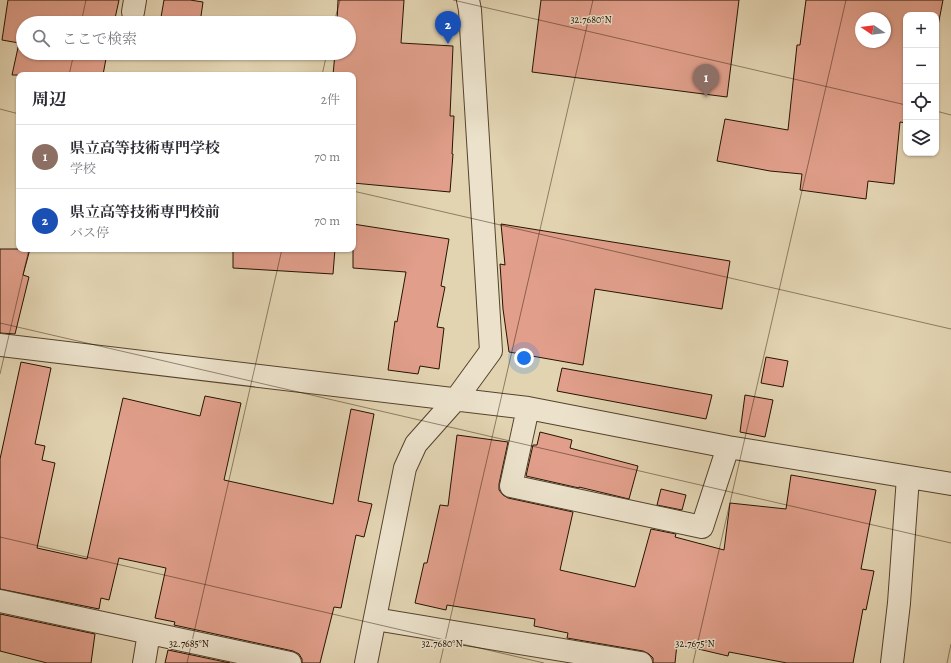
<!DOCTYPE html>
<html lang="ja">
<head>
<meta charset="utf-8">
<style>
  :root { --surface:#fff; --page:#f7f7f7; --text:#2b2b33; --muted:#7c7c81; --line:#e1e1e2; --accent:#0b8043 }
  body { margin:0; font-family:Alegreya,"Noto Serif JP",serif; background:var(--page); color:var(--text) }
  .controls { position:absolute; right:12px; top:12px; display:grid; overflow:hidden; border-radius:8px; box-shadow:0 1px 3px #0004 }
  .controls button { width:36px; height:36px; display:grid; place-items:center; padding:0; border:0; border-bottom:1px solid var(--line); background:var(--surface); color:var(--text); font:20px sans-serif }
  .compass { position:absolute; left:855px; top:12px; width:36px; height:36px; border-radius:50%; background:var(--surface); box-shadow:0 1px 3px #0004; rotate:283deg }
  .you { position:absolute; left:524px; top:358px; width:14px; height:14px; margin:-10px; border:3px solid #fff; border-radius:50%; background:#1a73e8; box-shadow:0 0 0 6px #1a73e833 }
  .badge { display:grid; place-items:center; width:26px; height:26px; border-radius:50%; background:var(--accent); color:#fff; font-size:13px; font-weight:700 }
  .pin { position:absolute; translate:-50% -33px; filter:drop-shadow(0 1px 2px #0008) }
  .pin::after { content:''; position:absolute; top:21px; width:14px; height:12px; background:inherit; clip-path:polygon(0 0,100% 0,50% 100%) }
  .list { margin:0; padding:0; list-style:none }
  h2 { display:flex; justify-content:space-between; align-items:center; height:52px; margin:0; padding:0 16px; font-size:17px }
  h2 small { font-size:13px; font-weight:400; color:var(--muted) }
  .list li { display:grid; grid-template-columns:26px 1fr auto; gap:12px; align-items:center; box-sizing:border-box; height:64px; padding:0 16px; border-top:1px solid var(--line) }
  .list b { display:block; font-size:15px; white-space:nowrap }
  .list p { margin:0; font-size:13px; white-space:nowrap; color:var(--muted) }
  .list em { font-size:13px; font-style:normal; color:var(--muted) }
  .icon { flex:none; width:22px; height:22px; fill:none; stroke:currentColor; stroke-width:2; stroke-linecap:round; stroke-linejoin:round }
  .map { position:relative; flex:none; width:951px; height:663px; overflow:hidden }
  .search { position:absolute; background:var(--surface); box-shadow:0 1px 3px #0004; left:16px; top:16px; width:340px; height:44px; display:flex; align-items:center; gap:10px; box-sizing:border-box; padding:0 14px; border-radius:22px; color:var(--muted); font-size:15px }
  .panel { position:absolute; background:var(--surface); box-shadow:0 1px 3px #0004; left:16px; top:72px; width:340px; height:180px; border-radius:8px }
  .map>svg:first-child { display:block }
  .building { fill:#e19f8b; stroke:#251301; fill-rule:evenodd }
  .lines { fill:none; stroke-linecap:round; stroke-linejoin:round }
  .street-casing { stroke:#54432d; stroke-width:24 }
  .street { stroke:#ece2cc; stroke-width:22 }
  .ticks { fill:none; stroke:#251301; stroke-width:1; stroke-opacity:0.45 }
  .ticks-label { font-size:10px; text-anchor:middle; fill:#251301; stroke:#ece2cc; stroke-width:3; stroke-linejoin:round; paint-order:stroke }
</style>
</head>
<body>
<div class="map">
<svg width="951" height="663" viewBox="0 0 951 663">
  <rect width="100%" height="100%" fill="#e2d3b1"/>
  <filter id="stains"><feTurbulence type="fractalNoise" baseFrequency=".005" numOctaves="4"/><feColorMatrix values="0 0 0 0 .2 0 0 0 0 .09 0 0 0 0 .02 0 0 0 .5 -.17"/></filter>
  <radialGradient id="worn" r=".72"><stop offset=".6" stop-color="#630" stop-opacity="0"/><stop offset="1" stop-color="#630" stop-opacity=".3"/></radialGradient>
  <path class="building" d="M8,0H119L114,23H23V53H107L103,75H12L19,43L2,40Z
    M164,0H190L203,2L200,23H160Z
    M338,0H404L401,43L453,46L450,116H454L452,154H453L450,192L353,183V75H333L335,53H349V23H337Z
    M541,0H739L727,97L532,72Z
    M806,0H943L936,36V15H906V123L900,122L894,184L868,181L866,199L800,190L802,174L770,171L717,161L725,119L788,130L797,45H800ZM861,18H885V42H861Z
    M353,224L449,239L441,286L445,287L437,327L444,328L439,369L420,366L418,374L388,370L395,321L397,322L406,272L353,268Z
    M501,224L730,261L722,309L595,289L583,365L509,352L503,309L500,264L505,265Z
    M0,249H30L23,275L29,277L15,334L0,333Z
    M233,249H335L333,274L233,268Z
    M766,357L788,361L783,387L761,383Z
    M21,362L51,368L35,444L45,446L42,460L55,463L37,548L87,559L123,398L200,416L205,396L241,403L224,480L333,504L351,409L374,414L358,501L372,504L364,537L356,535L341,608L334,607L320,663H302V659L299,654L293,651L174,625L175,622L155,618L166,568L119,558L109,600L101,598L99,609L0,589V459Z
    M562,368L712,395L706,419L557,391Z
    M745,395L773,400L765,437L740,432Z
    M540,432L572,440L570,448L638,466L629,499L579,487V488L526,476L533,445H537Z
    M457,435L508,442L499,484V490L503,495L508,498L573,512L560,570L635,587L651,529L676,534L675,537L724,550L730,503L786,509L791,475L876,490L861,569L874,571L866,610L863,609L853,663H787L729,652L728,656L677,644L675,663H653V658L649,654L643,651L567,638L568,633L534,626L535,619L447,605L446,610L415,603L424,563H427L440,505L448,506Z
    M661,489L686,495L682,510L657,505Z
    M0,614L95,634L91,663H47L0,651Z
    M168,650L230,663H165Z"/>
  <g class="lines">
    <g class="street-casing">
      <path id="street" d="M133,12L135,0
        M0,345L528,408L728,447L951,484
        M528,408L511,486L702,527L728,447
        M0,601L290,663
        M375,619L641,663
        M144,663L149,633
        M366,663L405,468L416,444L456,399L491,351L470,10L468,0
        M892,663L899,603L908,477"/>
    </g>
    <use href="#street" class="street"/>
  </g>
  <path class="ticks" d="M453,0L906,105M81,23L86,0M334,23L340,0M69,75L74,53M322,75L327,53M0,109L19,114M936,111L951,115M353,191L951,329M0,323L951,543M0,374L29,249M0,537L544,663M187,663L282,249M440,663L593,0M693,663L846,0M947,663L951,644"/>
  <g class="ticks-label">
    <text x="591" y="23">32.7680°N</text>
    <text x="189" y="647">32.7685°N</text>
    <text x="442" y="647">32.7680°N</text>
    <text x="695" y="647">32.7675°N</text>
  </g>
  <rect width="100%" height="100%" filter="url(#stains)"/>
  <rect width="100%" height="100%" fill="url(#worn)"/>
</svg>
<div class="controls">
<button>+</button>
<button>−</button>
<button><svg class="icon" aria-label="locate" viewBox="0 0 24 24"><circle cx="12" cy="12" r="6"/><path d="M12 2v4M12 18v4M2 12h4M18 12h4"/></svg></button>
<button><svg class="icon" aria-label="layers" viewBox="0 0 24 24"><path d="M12 4l9 5-9 5-9-5zM3 14l9 5 9-5"/></svg></button>
</div>
<svg class="compass" viewBox="-18 -18 36 36"><path d="M0-13l5 13h-10z" fill="#e53935"/><path d="M0 13l5-13h-10z" fill="#7c7c81"/></svg>
<div class="you"></div>
<div class="pin badge" style="left:706px;top:97px;background:#8d6e63">1</div>
<div class="pin badge" style="left:448px;top:44px;background:#1a4fb4">2</div>
<div class="search"><svg class="icon" aria-label="search" viewBox="0 0 24 24"><circle cx="10" cy="10" r="6"/><path d="M15 15l6 6"/></svg>ここで検索</div>
<section class="panel">
<h2>周辺<small>2件</small></h2>
<ul class="list">
<li><span class="badge" style="background:#8d6e63">1</span><div><b>県立高等技術専門学校</b><p>学校</p></div><em>70 m</em></li>
<li><span class="badge" style="background:#1a4fb4">2</span><div><b>県立高等技術専門校前</b><p>バス停</p></div><em>70 m</em></li>
</ul>
</section>
</div>
</body>
</html>
